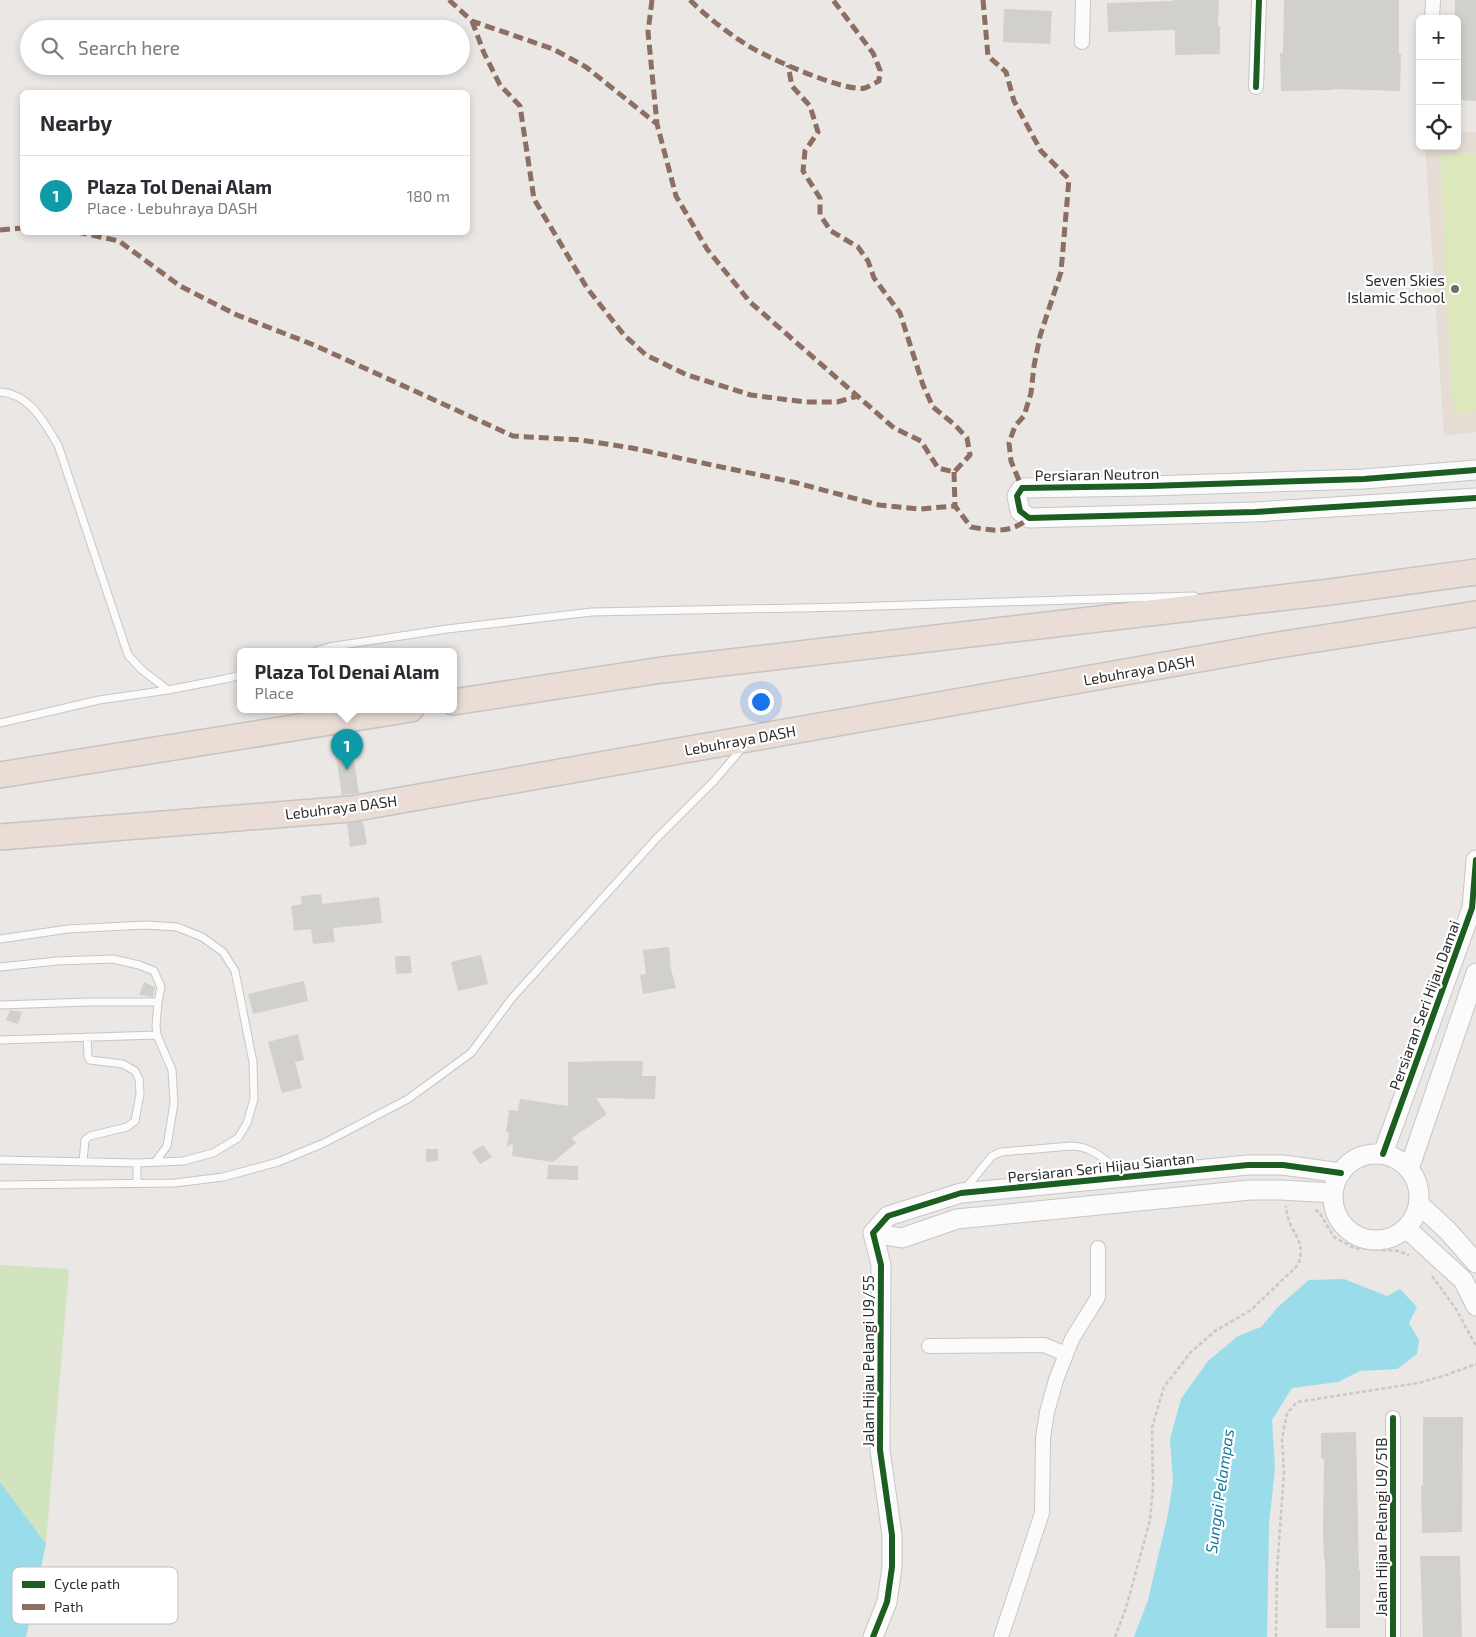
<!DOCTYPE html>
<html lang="en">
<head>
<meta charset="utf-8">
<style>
  :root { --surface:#fff; --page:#f2f2f3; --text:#2b2b33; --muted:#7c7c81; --line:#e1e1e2; --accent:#1a73e8 }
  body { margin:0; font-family:"Exo 2",sans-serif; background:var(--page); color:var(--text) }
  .controls { position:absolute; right:15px; top:15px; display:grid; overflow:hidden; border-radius:8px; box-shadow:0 2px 8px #0003 }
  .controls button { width:45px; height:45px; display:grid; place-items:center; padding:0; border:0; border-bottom:1px solid var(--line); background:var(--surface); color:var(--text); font:25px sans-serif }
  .you { position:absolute; left:760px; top:701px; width:18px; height:18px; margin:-12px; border:4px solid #fff; border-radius:50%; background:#1a73e8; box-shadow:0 0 0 8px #1a73e833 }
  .badge { display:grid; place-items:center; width:32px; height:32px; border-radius:50%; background:var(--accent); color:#fff; font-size:16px; font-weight:700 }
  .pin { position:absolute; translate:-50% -41px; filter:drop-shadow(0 1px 2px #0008) }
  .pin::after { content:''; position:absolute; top:26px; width:18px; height:15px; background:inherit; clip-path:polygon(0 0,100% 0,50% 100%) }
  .popup { position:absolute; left:237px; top:648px; width:220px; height:65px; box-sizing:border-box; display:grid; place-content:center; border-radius:8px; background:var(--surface); filter:drop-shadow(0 1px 4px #0005); font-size:16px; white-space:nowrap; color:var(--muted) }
  .popup b { font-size:19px; color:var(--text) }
  .popup::after { content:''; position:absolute; left:50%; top:100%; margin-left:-10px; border:10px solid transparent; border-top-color:var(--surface) }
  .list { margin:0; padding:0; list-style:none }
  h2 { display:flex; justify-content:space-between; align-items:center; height:65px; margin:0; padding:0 20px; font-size:21px }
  h2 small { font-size:16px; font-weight:400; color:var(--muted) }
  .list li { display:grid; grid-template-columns:32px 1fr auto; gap:15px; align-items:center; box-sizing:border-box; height:80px; padding:0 20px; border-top:1px solid var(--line) }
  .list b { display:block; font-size:19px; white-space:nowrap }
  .list p { margin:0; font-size:16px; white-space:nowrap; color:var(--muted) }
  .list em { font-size:16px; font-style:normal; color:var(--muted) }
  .icon { flex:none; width:28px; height:28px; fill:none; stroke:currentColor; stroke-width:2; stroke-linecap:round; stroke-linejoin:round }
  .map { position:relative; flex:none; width:1476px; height:1637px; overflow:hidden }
  .search { position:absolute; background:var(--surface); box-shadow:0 2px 8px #0003; left:20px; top:20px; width:450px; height:55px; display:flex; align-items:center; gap:12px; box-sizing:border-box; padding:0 18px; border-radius:28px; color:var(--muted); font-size:19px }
  .panel { position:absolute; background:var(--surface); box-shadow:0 2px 8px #0003; left:20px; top:90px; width:450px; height:145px; border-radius:8px }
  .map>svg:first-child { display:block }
  .education { fill:#e5ddd3 }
  .green { fill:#d2e4bf }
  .pitch { fill:#dce8bc }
  .water { fill:#9adce9 }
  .building { fill:#d2d0cd }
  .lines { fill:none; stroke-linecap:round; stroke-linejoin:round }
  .lane-casing { stroke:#c7c6c6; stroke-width:9 }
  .street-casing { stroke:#c7c6c6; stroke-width:16 }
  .secondary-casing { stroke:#c7c6c6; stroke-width:21 }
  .highway-casing { stroke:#c6c4c3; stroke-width:28 }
  .path { stroke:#c8c8c8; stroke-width:2.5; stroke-dasharray:4 2.5; stroke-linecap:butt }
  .lane { stroke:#fcfbfb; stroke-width:7 }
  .street { stroke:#fcfbfb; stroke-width:14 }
  .secondary { stroke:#fcfbfb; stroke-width:19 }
  .highway { stroke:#e9ddd6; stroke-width:25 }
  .quiet { stroke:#8d6e63; stroke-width:5; stroke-dasharray:10 5; stroke-linecap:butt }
  .cycleway-casing { stroke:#fff; stroke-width:9 }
  .cycleway { stroke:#1b5e20; stroke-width:6 }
  .poi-dot { fill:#706e6d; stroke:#fff; stroke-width:2 }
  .labels { text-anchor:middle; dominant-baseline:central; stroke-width:4.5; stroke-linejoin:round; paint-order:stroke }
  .poi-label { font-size:15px; fill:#2d2d2d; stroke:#fff; text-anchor:end }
  .street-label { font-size:15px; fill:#2d2d2d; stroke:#fff }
  .water-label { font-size:16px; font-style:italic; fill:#137a9c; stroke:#fff }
  .key { fill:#fff; stroke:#c0c0c0; stroke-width:1 }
  .key-label { font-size:14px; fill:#2d2d2d }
</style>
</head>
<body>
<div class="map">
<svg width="1476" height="1637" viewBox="0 0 1476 1637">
  <rect width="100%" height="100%" fill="#ebe7e4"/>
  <path class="education" d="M1457,132H1476V432L1444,436L1425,146H1457Z"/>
  <path class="green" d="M0,1265L69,1269L46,1544L0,1482Z"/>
  <path class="pitch" d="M1476,153V412L1453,413L1440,155Z"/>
  <path class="water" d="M1344,1279L1387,1296L1400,1289L1417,1307L1409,1323L1419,1340L1417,1354L1397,1369L1360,1371L1338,1382L1292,1388L1272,1420L1275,1468L1269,1524L1267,1637H1134L1148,1600L1168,1514L1173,1481L1170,1439L1181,1399L1208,1361L1238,1336L1261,1327L1278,1307L1309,1280Z
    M0,1482L46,1544L26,1637H0Z"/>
  <path class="building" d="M1173,0H1219L1218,26H1220V54L1175,55V30L1108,32L1107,3L1173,1Z
    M1284,0H1399V54H1401L1400,91L1333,89V90L1281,91L1280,53H1283Z
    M1455,0H1476V101L1457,100V18H1455Z
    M1004,9L1052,11L1050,44L1003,42Z
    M350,733L359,793L342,795L333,736Z
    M363,821L367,844L350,847L347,824Z
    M321,894L322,904L379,897L382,923L333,928L335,942L313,944L311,929L294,931L291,906L302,904L301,896Z
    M669,947L671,969L676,988L643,994L640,975L646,974L643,950Z
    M481,955L488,984L458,991L451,962Z
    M395,956H410L412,973L396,974Z
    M304,981L308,1001L253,1014L248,994Z
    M144,982L155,987L153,997L139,995Z
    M10,1010L22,1012L18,1024L6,1020Z
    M298,1034L304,1060L295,1062L302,1088L282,1093L268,1042Z
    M614,1061H643L642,1076H656L655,1099L596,1098L607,1114L572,1138L576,1143L553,1162L512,1156L513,1143L507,1147L509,1133L506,1132L509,1110L518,1111L520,1099L568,1106V1062Z
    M483,1145L492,1157L480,1164L472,1152Z
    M426,1149H438V1161L426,1162Z
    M548,1165L578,1166V1180L547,1179Z
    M1423,1417H1463L1462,1532L1422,1533L1421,1486H1423Z
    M1356,1432L1359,1570H1360V1628H1326L1325,1559H1324L1323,1534L1324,1459H1321V1433Z
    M1420,1556H1460L1462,1637H1423Z"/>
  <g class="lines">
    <g class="lane-casing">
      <path id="lane" d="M0,392C30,394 44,422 58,445L128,655L142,670L168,690L225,679L241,675
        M316,651L329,647L447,629L592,612L846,607L1194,596
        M0,723L99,700L168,690
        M0,939L68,929L145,925L177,927L202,937L223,952L235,971L253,1062L254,1099L247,1123L238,1138L213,1153L183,1161L137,1163L0,1160
        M0,967L57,961L113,959L139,965L154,971L161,987L158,1002L156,1026L157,1035
        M0,1005L89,1002H158
        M0,1040L157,1035L172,1070L174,1103L167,1146L156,1161
        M83,1161L85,1140L90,1136L127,1127L135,1121L140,1094L139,1079L135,1071L123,1064L90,1060L88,1057L87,1037
        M137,1163V1183
        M0,1185L175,1183L223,1177L278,1162L324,1143L408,1099L471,1053L512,998L656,839L714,781L743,747
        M965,1189L992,1156L1001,1152L1071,1146C1093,1146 1107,1162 1123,1174"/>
    </g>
    <g class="street-casing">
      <path id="street" d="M1432,19L1433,0
        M1082,42L1083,0
        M1256,87L1259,0
        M929,1346L1044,1345L1066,1354
        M1001,1637L1042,1513L1043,1438L1047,1412L1056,1380L1072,1339L1098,1297V1248
        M1393,1637V1418"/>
    </g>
    <g class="secondary-casing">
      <path id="secondary" d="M1476,470L1364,479L1149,486L1022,488L1017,496L1020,511L1029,518L1255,512L1476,498
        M1383,1154L1472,908L1476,860
        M1333 1197a43 43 0 1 1 86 0a43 43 0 1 1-86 0Z
        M1409,1169L1476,973
        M1419,1204L1448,1231L1476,1263
        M1406,1228L1463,1280L1476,1306
        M873,1233L888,1216L961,1193L1248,1165H1283L1341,1173
        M873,1233L902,1238L957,1219L1250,1190H1281L1333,1193
        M873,1233L881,1265L880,1450L892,1535V1567L887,1602L873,1637"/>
    </g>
    <g class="highway-casing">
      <path id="highway" d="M453,702L662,670L1330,592L1476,572
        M0,775L411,709
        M0,837L351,809L1278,645L1476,614"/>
    </g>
    <path class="path" d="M1315,1210L1319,1212L1334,1237L1354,1248L1398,1251L1409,1255
      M1432,1276L1456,1309L1476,1346
      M1115,1637L1126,1608L1150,1520L1153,1487L1152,1427L1164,1387L1191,1352L1215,1331L1251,1310L1298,1265C1308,1239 1287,1232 1286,1206
      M1276,1637L1277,1571L1284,1472L1282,1439L1287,1413L1297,1402L1419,1383L1446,1375L1476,1364"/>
    <use href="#lane" class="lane"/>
    <use href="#street" class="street"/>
    <use href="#secondary" class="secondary"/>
    <use href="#highway" class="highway"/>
    <path class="quiet" d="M449,0L472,21L553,49L586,67L657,124
      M652,0L648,32L657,124L676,196L707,249L750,302L894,428L921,441L938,468L954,472L970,455L967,438L955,425L933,407L923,385L900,313L874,278L868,261L858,247L831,231L820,215V198L803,171L805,151L818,132L810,106L792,86L788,65
      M690,0C706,16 725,31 744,43C762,56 846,93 865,88C870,86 875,83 879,81L880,70L873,53L833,0
      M983,0L988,56L1006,72L1014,101L1041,151L1069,179L1061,272L1040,336L1034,366L1031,393L1024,416L1015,426L1009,443L1011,461L1022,488
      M472,21L484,53L500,85L520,106L534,199L587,288L624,335L646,355L687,375L751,395L805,402H837L858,396
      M0,230L22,228
      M77,232L119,241L180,286L237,315L314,345L513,436L581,440L632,448L797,483L879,505L920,509L955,506
      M954,472L955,506L971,527C995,531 1010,534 1029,518"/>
    <g class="cycleway-casing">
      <path id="cycleway" d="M1256,87L1259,0
        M1476,470L1364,479L1149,486L1022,488L1017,496L1020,511L1029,518L1255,512L1476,498
        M1383,1154L1472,908L1476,860
        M873,1637L887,1602L892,1567V1535L880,1450L881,1265L873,1233L888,1216L961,1193L1248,1165H1283L1341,1173
        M1393,1637V1418"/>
    </g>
    <use href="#cycleway" class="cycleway"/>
  </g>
  <circle class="poi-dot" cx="1455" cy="289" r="5"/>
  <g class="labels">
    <g class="poi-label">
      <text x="1445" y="280">Seven Skies<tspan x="1445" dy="17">Islamic School</tspan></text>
    </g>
    <g class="street-label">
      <text transform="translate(1097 474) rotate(-1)">Persiaran Neutron</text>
      <text transform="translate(1139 670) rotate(-10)">Lebuhraya DASH</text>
      <text transform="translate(740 740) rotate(-10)">Lebuhraya DASH</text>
      <text transform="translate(341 807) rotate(-7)">Lebuhraya DASH</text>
      <text transform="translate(1424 1005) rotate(-70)">Persiaran Seri Hijau Damai</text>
      <text transform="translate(1101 1167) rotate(-6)">Persiaran Seri Hijau Siantan</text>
      <text transform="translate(868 1361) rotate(-90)">Jalan Hijau Pelangi U9/55</text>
      <text transform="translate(1381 1527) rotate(-90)">Jalan Hijau Pelangi U9/51B</text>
    </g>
    <g class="water-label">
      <text transform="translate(1219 1491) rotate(-82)">Sungai Pelampas</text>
    </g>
  </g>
  <rect x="12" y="1567" width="166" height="57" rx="8" class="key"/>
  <rect x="22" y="1581" width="23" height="7" fill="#1b5e20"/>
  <rect x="22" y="1604" width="23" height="6" fill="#8d6e63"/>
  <g class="key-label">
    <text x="54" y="1589">Cycle path</text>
    <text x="54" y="1612">Path</text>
  </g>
</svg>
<div class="controls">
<button>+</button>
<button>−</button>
<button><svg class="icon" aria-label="locate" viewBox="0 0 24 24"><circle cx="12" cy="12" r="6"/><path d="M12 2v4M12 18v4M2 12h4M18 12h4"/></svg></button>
</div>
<div class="you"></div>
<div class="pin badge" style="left:347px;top:770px;background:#0f9aa8">1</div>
<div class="popup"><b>Plaza Tol Denai Alam</b>Place</div>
<div class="search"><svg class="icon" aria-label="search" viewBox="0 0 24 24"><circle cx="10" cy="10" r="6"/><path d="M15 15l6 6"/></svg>Search here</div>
<section class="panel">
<h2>Nearby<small></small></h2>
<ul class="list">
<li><span class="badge" style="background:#0f9aa8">1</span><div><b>Plaza Tol Denai Alam</b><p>Place · Lebuhraya DASH</p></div><em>180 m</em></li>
</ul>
</section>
</div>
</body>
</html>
